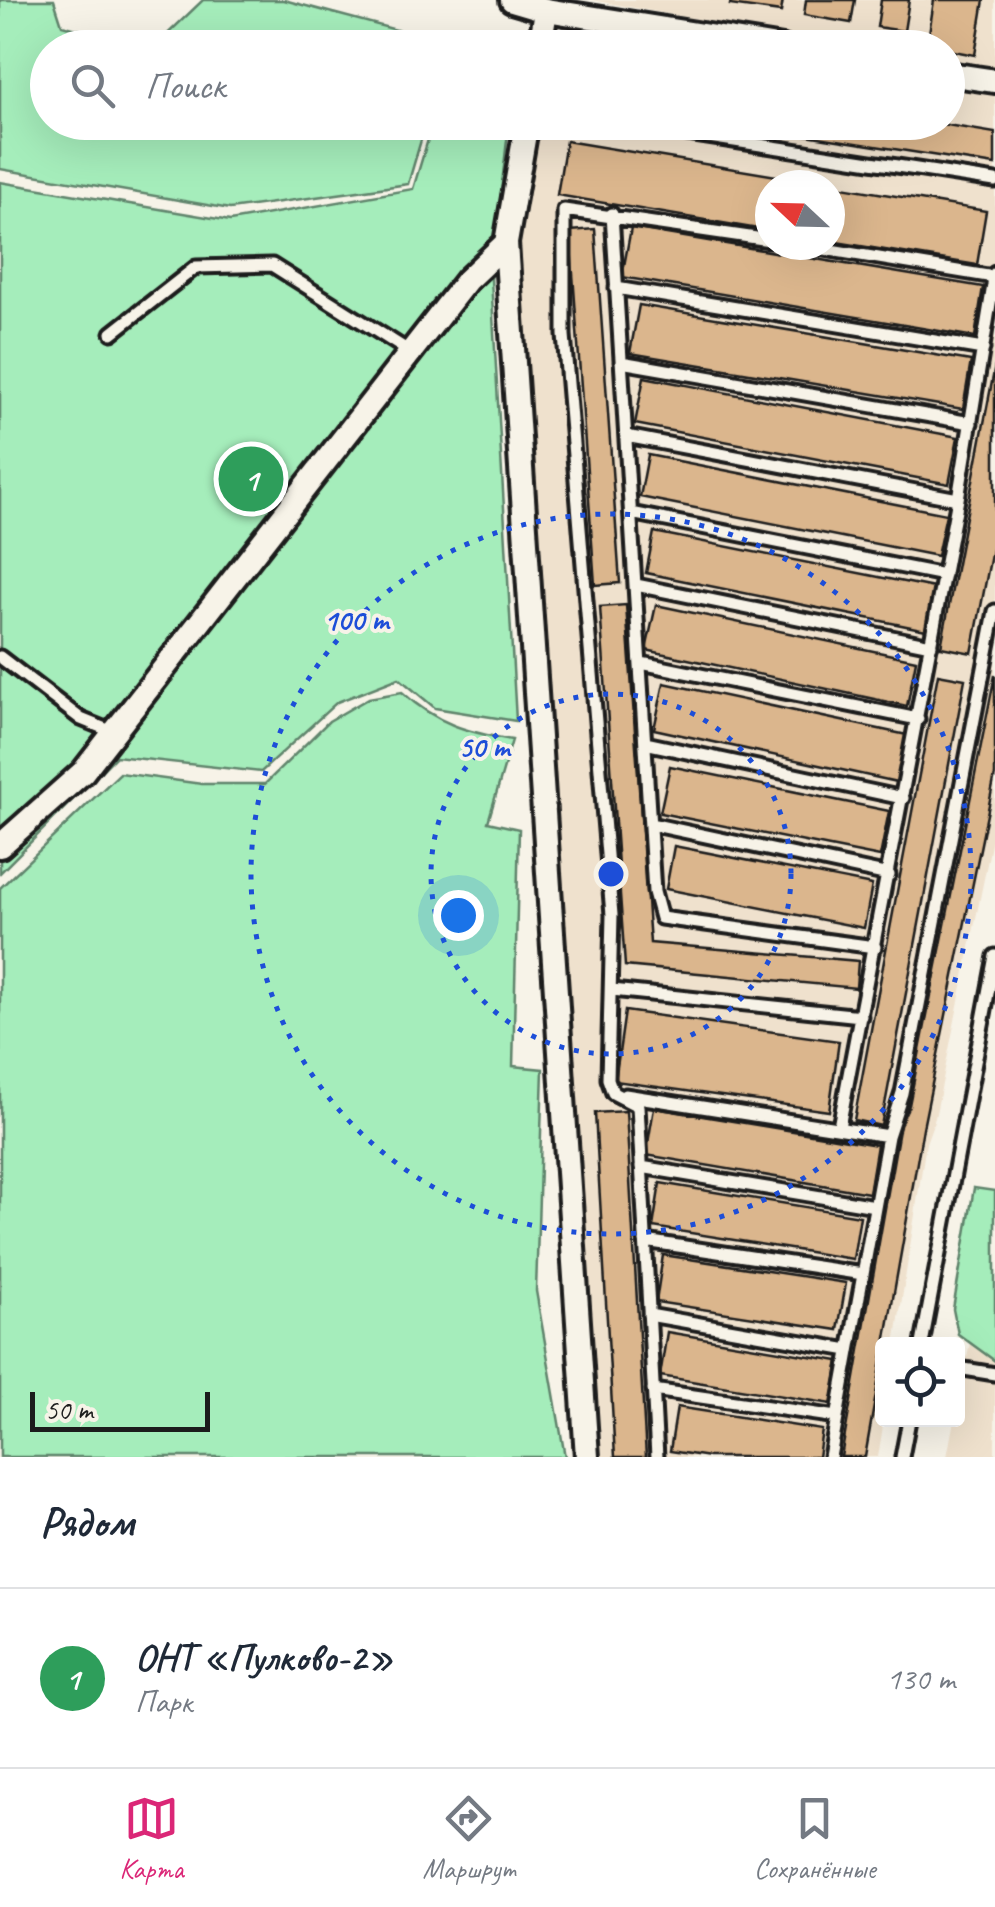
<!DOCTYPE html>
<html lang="ru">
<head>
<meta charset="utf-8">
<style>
  :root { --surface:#fff; --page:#f2f2f3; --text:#1f2937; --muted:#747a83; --line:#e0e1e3; --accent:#db2777 }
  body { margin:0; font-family:Caveat,sans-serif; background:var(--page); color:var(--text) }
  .controls { position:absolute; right:30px; bottom:30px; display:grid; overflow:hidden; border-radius:10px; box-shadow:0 10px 40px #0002 }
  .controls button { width:90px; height:90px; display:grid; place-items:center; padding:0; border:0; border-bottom:2px solid var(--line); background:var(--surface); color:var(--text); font:50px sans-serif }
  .compass { position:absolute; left:755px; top:170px; width:90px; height:90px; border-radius:50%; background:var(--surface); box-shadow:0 10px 40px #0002; rotate:292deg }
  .scale { position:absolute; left:30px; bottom:25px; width:180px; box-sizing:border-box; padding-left:10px; border:5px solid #1c1c1c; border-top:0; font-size:28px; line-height:35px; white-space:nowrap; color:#1c1c1c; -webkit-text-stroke:8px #f7f3e8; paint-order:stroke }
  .you { position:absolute; left:458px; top:915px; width:35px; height:35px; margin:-25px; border:8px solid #fff; border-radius:50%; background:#1a73e8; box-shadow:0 0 0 15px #1a73e833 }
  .badge { display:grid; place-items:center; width:65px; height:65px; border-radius:50%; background:var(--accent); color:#fff; font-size:32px; font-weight:700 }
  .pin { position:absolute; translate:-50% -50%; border:5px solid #fff; box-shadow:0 2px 10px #0006 }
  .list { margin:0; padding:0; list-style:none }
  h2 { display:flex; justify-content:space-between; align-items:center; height:130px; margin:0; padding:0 40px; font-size:42px }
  h2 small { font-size:32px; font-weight:400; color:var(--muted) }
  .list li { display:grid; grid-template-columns:65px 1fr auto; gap:30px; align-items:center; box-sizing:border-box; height:180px; padding:0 40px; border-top:2px solid var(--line) }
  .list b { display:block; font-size:38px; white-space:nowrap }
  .list p { margin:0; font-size:32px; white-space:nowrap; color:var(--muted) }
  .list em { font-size:32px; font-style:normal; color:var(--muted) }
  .icon { flex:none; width:55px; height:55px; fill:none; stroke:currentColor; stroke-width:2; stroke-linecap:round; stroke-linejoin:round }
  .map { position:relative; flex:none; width:995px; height:1457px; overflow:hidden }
  .search { position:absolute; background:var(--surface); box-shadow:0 10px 40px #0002; left:30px; right:30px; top:30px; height:110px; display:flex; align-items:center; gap:25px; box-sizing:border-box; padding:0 35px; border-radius:55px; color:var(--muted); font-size:38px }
  .sheet { height:310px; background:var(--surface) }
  nav { display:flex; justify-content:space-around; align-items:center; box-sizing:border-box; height:140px; border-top:2px solid var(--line); background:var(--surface); font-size:28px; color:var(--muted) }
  nav a { display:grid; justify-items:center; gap:5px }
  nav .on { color:var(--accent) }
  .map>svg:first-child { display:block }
  .built { fill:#efe1cd; fill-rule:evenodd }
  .green { fill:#a5edbb; stroke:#60846c; stroke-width:2.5 }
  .building { fill:#dbb68d; stroke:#1c1c1c; stroke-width:2.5 }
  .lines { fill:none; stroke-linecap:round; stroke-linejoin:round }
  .service-casing { stroke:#1c1c1c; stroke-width:19 }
  .minor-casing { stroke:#1c1c1c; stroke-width:30 }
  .service { stroke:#f7f3e8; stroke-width:11 }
  .minor { stroke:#f7f3e8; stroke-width:22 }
  .ring { fill:none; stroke:#1d4ed8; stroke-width:5; stroke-dasharray:5 10 }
  .centre { fill:#1d4ed8; stroke:#f7f3e8; stroke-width:5 }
  .ring-label { font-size:30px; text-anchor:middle; font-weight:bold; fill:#1d4ed8; stroke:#f7f3e8; stroke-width:8; stroke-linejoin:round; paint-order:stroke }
</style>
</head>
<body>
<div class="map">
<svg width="995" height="1457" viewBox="0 0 995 1457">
  <rect width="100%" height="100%" fill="#f7f3e8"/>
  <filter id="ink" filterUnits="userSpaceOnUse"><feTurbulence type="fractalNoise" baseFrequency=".01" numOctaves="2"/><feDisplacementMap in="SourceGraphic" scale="20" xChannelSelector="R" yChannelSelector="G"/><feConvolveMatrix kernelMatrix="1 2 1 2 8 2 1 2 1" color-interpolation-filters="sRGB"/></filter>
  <g filter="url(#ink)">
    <path class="built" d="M591,0H995V75L948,66V48L847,47Z
      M564,27L697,47H559Z
      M948,85L995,93V825L935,1118L926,1143L895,1344H882L884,1420L878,1457H599L514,228L540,123L948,122ZM770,185H830V245H770Z
      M995,1217V1457H947L954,1420H958V1403Z"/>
    <path class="green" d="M0,0H54L62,25L143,47L48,48V122L426,123L408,184L230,209L0,169Z
      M203,0H284L449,44L447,48L154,47Z
      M433,123H509L491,279L516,721L435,708L399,678L337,702L261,772L116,756L0,873V182L230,221L413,189Z
      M402,692C437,724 466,732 512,740L488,822L519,829L513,1066L543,1069L536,1291L565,1457H0V888L120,773L202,784H265L329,721L369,698Z
      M974,1188L995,1191V1361L958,1334L953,1309Z"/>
    <path class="building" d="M731,0H783L781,12L730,5Z
      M806,0H855L851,23L804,15Z
      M881,0H909L904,31L877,27Z
      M934,0H984L975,55L948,50V48L927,47Z
      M725,122H929L995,133V165Z
      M566,141L986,211L977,265L830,241V185H770V231L557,195Z
      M631,228L983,287L975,337L622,277Z
      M595,229L620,583L595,585L570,231Z
      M639,305L971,361L963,409L630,353Z
      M995,366V534L972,653L941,647Z
      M644,377L958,437L949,484L635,424Z
      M648,455L946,514L937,556L640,497Z
      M654,532L934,588L926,630L646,573Z
      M626,605L650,943L858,961L856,988L625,966L600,607Z
      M656,605L916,660L907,706L646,650Z
      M938,674L965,679L881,1126L854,1120Z
      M995,675V775L923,1128L865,1457H841L900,1124L909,1105Z
      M664,683L907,735L897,782L654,729Z
      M670,766L889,811L880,857L660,813Z
      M674,846L872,885L864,928L666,889Z
      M625,1011L839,1041L829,1111L615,1081Z
      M654,1108L877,1145L869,1193L646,1155Z
      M626,1111L646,1457H615L595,1113Z
      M660,1183L860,1216L853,1259L653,1227Z
      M663,1255L846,1283L838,1330L656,1302Z
      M667,1332L839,1361L832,1404L660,1376Z
      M677,1407L822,1430L818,1457H709L670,1451Z"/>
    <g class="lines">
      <g class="service-casing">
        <path id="service" d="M610,122L995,181
          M612,214L654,892L661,918L875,947
          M800,245L994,277
          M616,288L983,349
          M112,333L196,267L272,265L410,352
          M621,362L971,423
          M626,436L958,499
          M631,513L944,575
          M636,585L931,645
          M0,657L81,719L113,732
          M641,663L918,719
          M645,743L903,798
          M650,824L889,875
          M612,990L861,1016
          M625,1095L888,1136
          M839,1127L958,499L995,273
          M641,1167L875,1206
          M645,1241L863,1274
          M649,1315L849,1350
          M922,1344L995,956
          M958,1368L995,1374
          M653,1390L837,1417
          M657,1457L638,1106L613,1093L608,1079L612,915L564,335V210L770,240
          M830,1457L888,1136L902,1093L995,611
          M902,1457L909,1420"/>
      </g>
      <g class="minor-casing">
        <path id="minor" d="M512,0L546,10L783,48
          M540,48L546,10
          M948,74L995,81
          M506,243L587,1457
          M0,846L83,772L467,280L506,243L527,122"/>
      </g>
      <use href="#service" class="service"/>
      <use href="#minor" class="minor"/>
    </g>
  </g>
  <g class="ring">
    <circle cx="611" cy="874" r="180"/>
    <circle cx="611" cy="874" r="360"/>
  </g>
  <circle cx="611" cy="874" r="15" class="centre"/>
  <g class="ring-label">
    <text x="356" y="630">100 m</text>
    <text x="484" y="757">50 m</text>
  </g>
</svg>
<div class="controls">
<button><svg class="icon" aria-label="locate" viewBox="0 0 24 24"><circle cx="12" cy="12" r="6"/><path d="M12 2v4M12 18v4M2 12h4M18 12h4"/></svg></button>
</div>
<svg class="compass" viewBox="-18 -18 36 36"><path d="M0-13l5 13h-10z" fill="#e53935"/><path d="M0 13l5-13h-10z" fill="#747a83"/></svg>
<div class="scale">50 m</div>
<div class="you"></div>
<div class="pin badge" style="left:251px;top:479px;background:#2e9e5b">1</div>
<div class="search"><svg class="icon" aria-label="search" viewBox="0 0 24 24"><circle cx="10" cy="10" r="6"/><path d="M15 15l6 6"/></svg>Поиск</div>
</div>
<section class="sheet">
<h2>Рядом<small></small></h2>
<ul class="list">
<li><span class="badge" style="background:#2e9e5b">1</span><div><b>ОНТ «Пулково-2»</b><p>Парк</p></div><em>130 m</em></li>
</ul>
</section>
<nav>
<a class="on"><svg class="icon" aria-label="map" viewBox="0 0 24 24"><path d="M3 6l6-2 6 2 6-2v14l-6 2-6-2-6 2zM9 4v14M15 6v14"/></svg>Карта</a>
<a><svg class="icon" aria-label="directions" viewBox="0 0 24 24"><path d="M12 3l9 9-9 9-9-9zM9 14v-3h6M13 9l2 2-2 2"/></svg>Маршрут</a>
<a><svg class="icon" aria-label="saved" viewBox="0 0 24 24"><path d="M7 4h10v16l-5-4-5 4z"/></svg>Сохранённые</a>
</nav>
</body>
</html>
